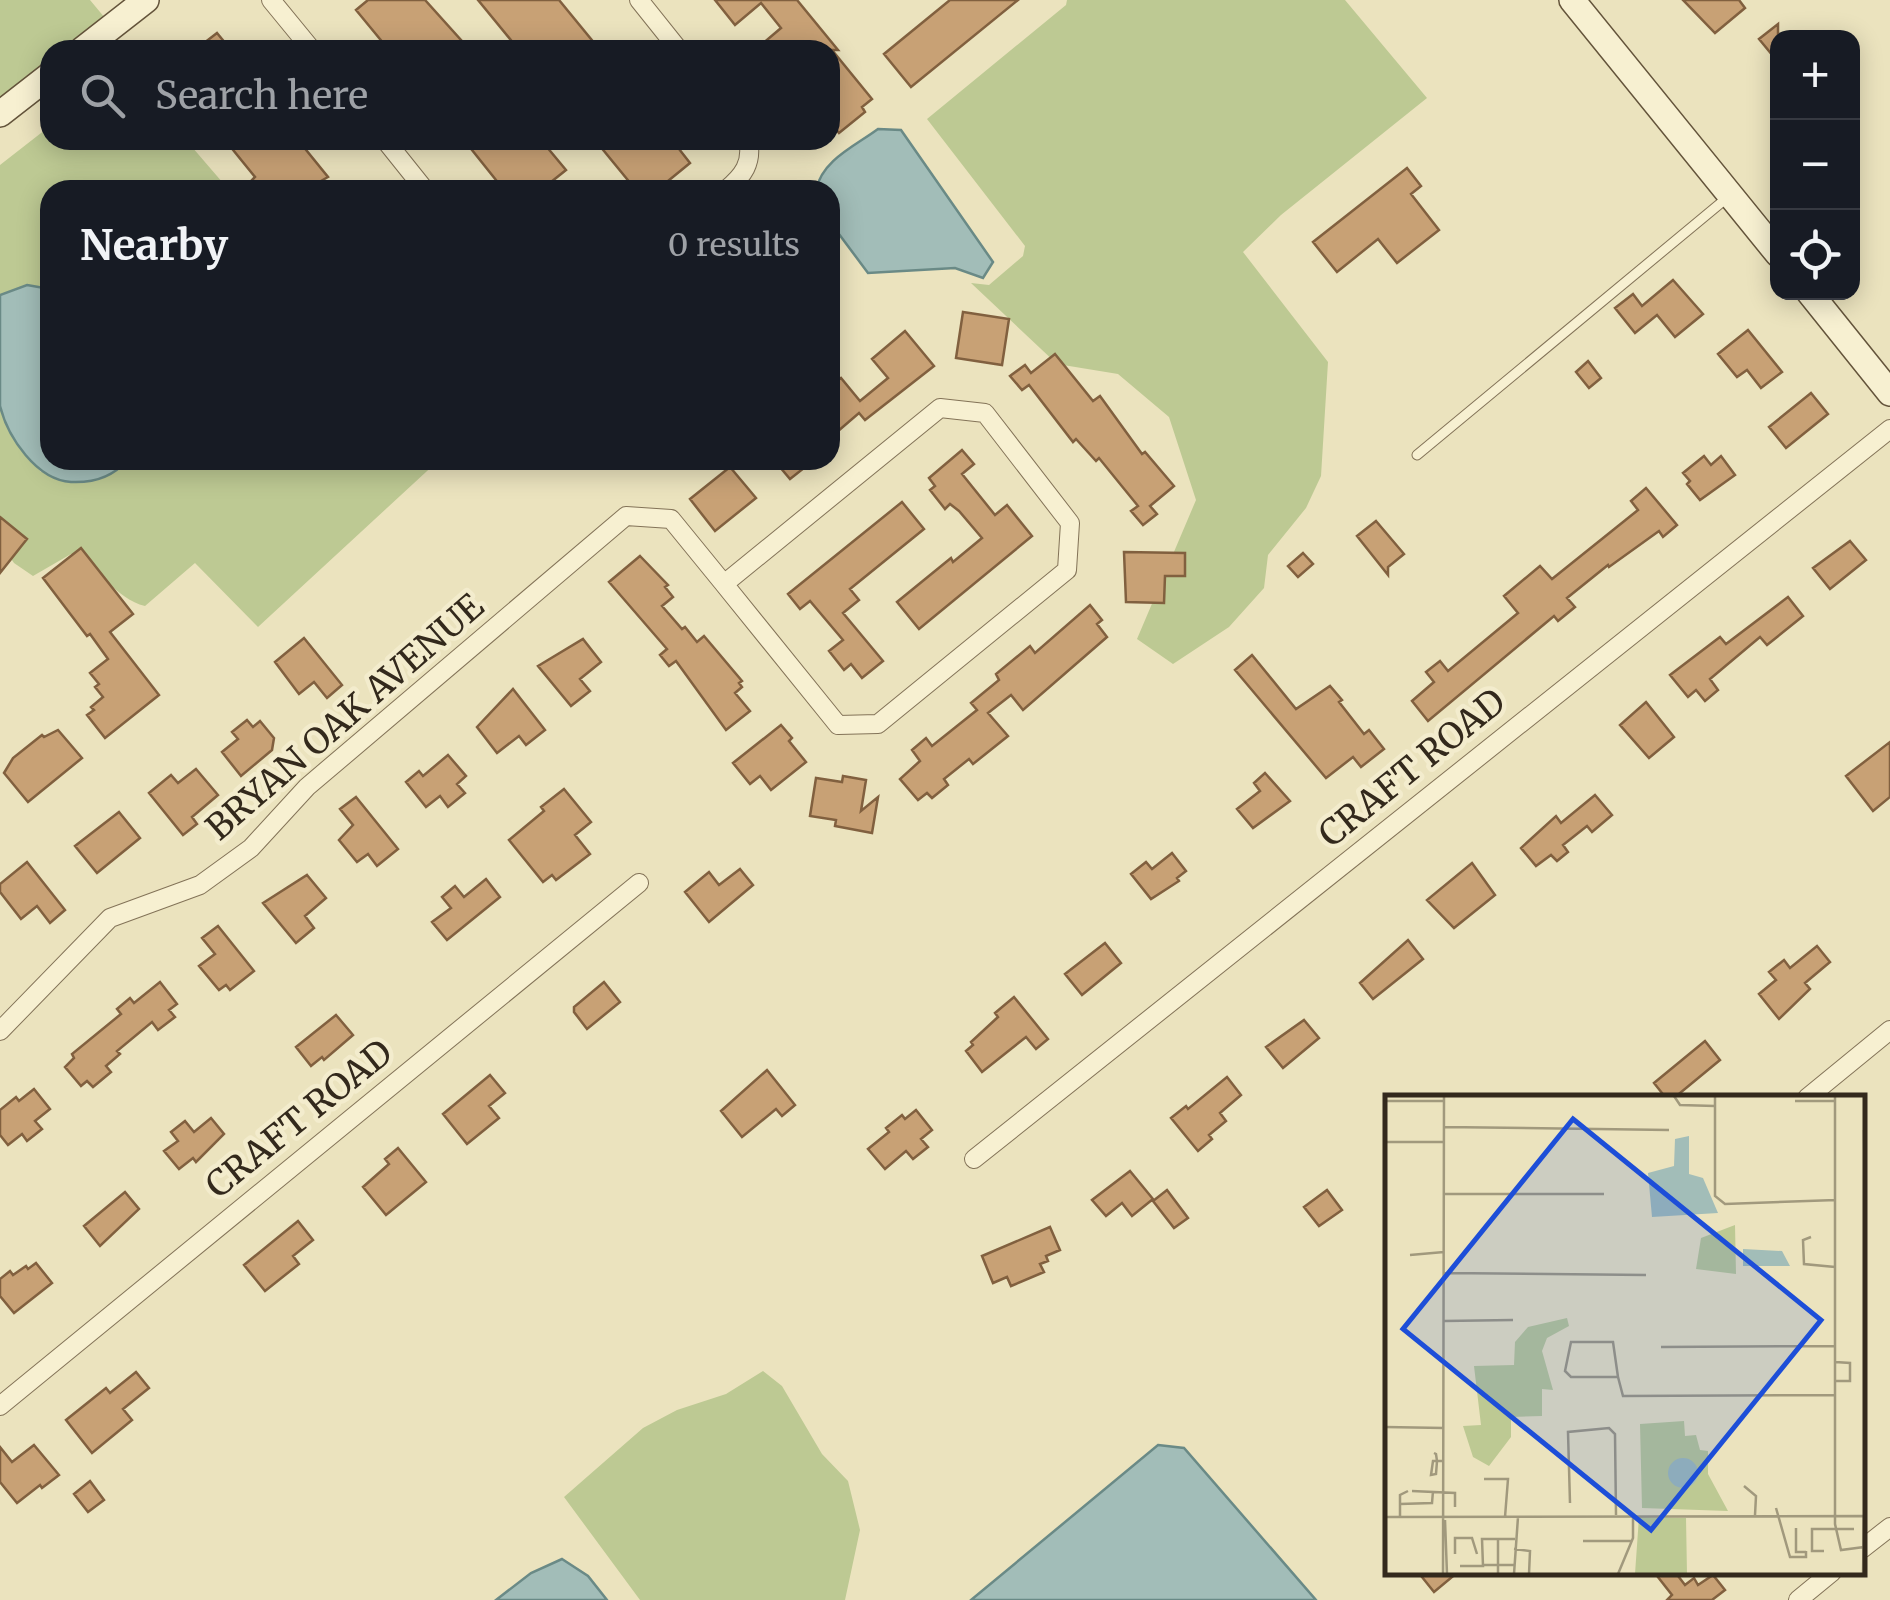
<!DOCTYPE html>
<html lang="en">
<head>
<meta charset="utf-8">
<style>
  :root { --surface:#171b24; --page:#20242c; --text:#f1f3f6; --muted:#9ea1a6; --line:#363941 }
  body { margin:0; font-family:Merriweather,serif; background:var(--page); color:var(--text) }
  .controls { position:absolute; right:30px; top:30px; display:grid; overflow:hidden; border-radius:20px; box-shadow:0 5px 25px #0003 }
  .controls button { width:90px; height:90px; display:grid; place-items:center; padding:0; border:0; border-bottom:2px solid var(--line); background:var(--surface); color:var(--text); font:50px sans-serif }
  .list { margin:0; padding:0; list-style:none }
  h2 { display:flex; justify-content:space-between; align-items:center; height:130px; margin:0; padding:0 40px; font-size:42px }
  h2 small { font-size:32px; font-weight:400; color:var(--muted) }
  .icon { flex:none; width:55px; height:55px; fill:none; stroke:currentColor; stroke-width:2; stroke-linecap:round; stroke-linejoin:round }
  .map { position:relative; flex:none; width:1890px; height:1600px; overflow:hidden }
  .search { position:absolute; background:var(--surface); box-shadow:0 5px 25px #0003; left:40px; top:40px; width:800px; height:110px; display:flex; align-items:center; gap:25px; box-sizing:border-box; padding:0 35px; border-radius:30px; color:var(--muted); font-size:38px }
  .panel { position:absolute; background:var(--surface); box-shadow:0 5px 25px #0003; left:40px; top:180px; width:800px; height:290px; border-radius:30px }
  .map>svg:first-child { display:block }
  .green { fill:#bdc993 }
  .water { fill:#a2bdb8; stroke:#6a8a86; stroke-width:2.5 }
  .building { fill:#c8a175; stroke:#81603f; stroke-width:2.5 }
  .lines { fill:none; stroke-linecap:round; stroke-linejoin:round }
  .lane-casing { stroke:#837358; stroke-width:11 }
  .street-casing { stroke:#837358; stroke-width:20 }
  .secondary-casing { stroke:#64543b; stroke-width:28 }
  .lane { stroke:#f7f0d1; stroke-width:9 }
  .street { stroke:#f7f0d1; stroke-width:18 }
  .secondary { stroke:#f7f0d1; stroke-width:25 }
  .labels { text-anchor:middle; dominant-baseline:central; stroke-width:9; stroke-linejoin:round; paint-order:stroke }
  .street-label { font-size:35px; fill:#33291c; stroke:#f3eccd }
  .inset-road { fill:none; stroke:#a1997d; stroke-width:2.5 }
  .view { fill:#1d4ed8; fill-opacity:0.15; stroke:#1d4ed8; stroke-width:5 }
  .inset-edge { fill:none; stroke:#33291c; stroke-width:5 }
</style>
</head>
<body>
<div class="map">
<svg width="1890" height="1600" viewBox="0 0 1890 1600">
  <rect width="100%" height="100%" fill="#ebe3be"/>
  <path class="green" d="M0,0H90L105,18L64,50H50V61L0,100Z
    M1067,0H1345L1427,98L1281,215L1243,252L1328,362L1321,476L1306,508L1268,555L1264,588L1229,627L1173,664L1137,639L1196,500L1169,417L1118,374L1057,364L971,283L989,285L1023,256L1025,246L927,119L1066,5Z
    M50,126V140H186L229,190H50V289L27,285L0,295V165Z
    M0,406L17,442L41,472L122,466L127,460H439L258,627L195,563L145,606C116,599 99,567 71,554L33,576L14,563L0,543Z
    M763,1371L782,1386L822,1454L848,1481L860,1530L845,1600H640L564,1497L643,1428L677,1410L726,1394Z"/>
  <path class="water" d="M878,129L901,130L993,262L983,278L955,268L868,273L830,222V190H816C822,160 855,146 878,129Z
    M27,285L50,289V460H127C113,477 92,483 71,482C37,480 8,438 0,406C0,382 0,323 0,295Z
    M1158,1445L1184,1448L1316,1600H971Z
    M562,1559L588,1576L607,1600H496L531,1573Z"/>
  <path class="building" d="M368,0H425L470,50H389L356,10Z
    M478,0H559L600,50H519Z
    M715,0H797L838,50H832L872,99L862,107L865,112L839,133L830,122V50H755L781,28L761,3L735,25Z
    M950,0H1018L911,87L884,54Z
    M1683,0H1739L1745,8L1715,33Z
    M1778,24V62L1759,39Z
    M217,33L231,50H195Z
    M225,140H298L328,177L305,190H260L252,180L255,177Z
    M464,140H541L566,170L541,190H504Z
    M595,140H672L690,163L657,190H636Z
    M1407,168L1421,186L1411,194L1439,230L1397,263L1378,239L1337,272L1313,242Z
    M1673,280L1703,314L1675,337L1657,315L1635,333L1615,308L1633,294L1642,306Z
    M963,312L1009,319L1002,365L956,358Z
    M1748,330L1782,372L1761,388L1747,370L1737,377L1718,354Z
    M905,331L934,366L865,420L859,413L830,438V386L841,378L860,401L888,378L872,359Z
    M1055,354L1093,401L1100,396L1142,454L1145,452L1174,486L1150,506L1157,514L1143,525L1131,511L1138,506L1099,458L1096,461L1076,439L1073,442L1029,385L1022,390L1010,376L1025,365L1031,373Z
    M1588,361L1601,378L1589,388L1576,372Z
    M1811,393L1828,414L1786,448L1769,427Z
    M962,450L974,464L962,474L995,515L1007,505L1032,536L919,629L897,602L951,558L953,562L982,538L959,511L950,504L945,509L930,490L935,486L929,478Z
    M1704,456L1711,465L1721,456L1735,475L1700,500L1687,484L1690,481L1683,473Z
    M774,460H814L790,479Z
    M730,467L756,498L715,531L690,499Z
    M1646,488L1677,525L1663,537L1659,531L1609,567L1608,565L1567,598L1575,607L1558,621L1554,616L1428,721L1412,701L1434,682L1426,672L1440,661L1448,671L1518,613L1504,596L1540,566L1552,579L1638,510L1631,501Z
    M902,502L924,529L850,589L859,600L843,613L883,661L862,678L851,664L844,670L829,651L843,640L810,601L800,609L788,594Z
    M0,517L27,539L0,573Z
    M1376,521L1404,554L1388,567V575L1357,536Z
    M1850,541L1866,560L1830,589L1813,568Z
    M81,548L133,614L110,632L159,695L105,738L87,715L94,710L91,707L103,697L95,687L99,684L90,673L108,659L90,634L87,636L43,578Z
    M1124,552L1185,553V576H1165L1164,603L1126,602Z
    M1303,553L1313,564L1298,577L1288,566Z
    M640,556L668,585L665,587L673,597L662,606L682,629L685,627L697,642L704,636L742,681L739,683L742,687L735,693L750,711L726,730L676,661L669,666L660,655L667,649L609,582Z
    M1788,597L1803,616L1767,645L1760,637L1710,679L1718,690L1705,701L1696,690L1688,697L1670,675L1720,637L1726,644Z
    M1090,605L1102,620L1097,624L1107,637L1023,710L1011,695L988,713L1008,736L973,764L969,759L944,779L948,785L932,798L927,793L918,800L900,779L920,761L912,750L926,738L932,746L977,710L971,703L999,680L996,674L1030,646L1035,653Z
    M304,638L342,685L327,698L314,682L299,694L275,662Z
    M583,639L601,662L580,679L590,691L571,706L538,666Z
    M1252,655L1296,709L1330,686L1342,700L1339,702L1364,734L1369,730L1384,749L1361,767L1353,757L1326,778L1235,670Z
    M513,689L545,730L526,745L519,736L497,753L477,727Z
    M1646,702L1674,737L1649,758L1620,725Z
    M247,720L253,727L260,721L274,738L272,750L241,776L222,752L238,739L232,732Z
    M781,725L792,738L789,741L806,762L771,790L760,776L750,784L733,763Z
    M58,730L82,758L28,802L4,773L13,758L42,735L44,737Z
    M1890,742V797L1873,811L1846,776Z
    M448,755L466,776L457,784L465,793L448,807L440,796L426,807L406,782L419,771L423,776Z
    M196,769L218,795L192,817L197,824L183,835L149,793L171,775L178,783Z
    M1265,773L1290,801L1253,828L1237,809L1260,791L1254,783Z
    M843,776L866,780L861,811L878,797L872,833L835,826L836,820L810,816L816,778L842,782Z
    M564,789L591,822L575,835L590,854L556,880L552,875L543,882L509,840L544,811L541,807Z
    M1595,795L1612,815L1592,832L1587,826L1563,845L1568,852L1557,861L1551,855L1536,866L1521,848L1556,816L1561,823Z
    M356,797L398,849L377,866L368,854L357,862L339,840L353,825L340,809Z
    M119,812L140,838L97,873L75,846Z
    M1172,853L1186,871L1177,878L1179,881L1151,899L1131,874L1146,862L1152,869Z
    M27,862L65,910L50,923L37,906L21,919L0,892V884Z
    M1472,863L1495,895L1454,928L1427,900Z
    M740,869L753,885L709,922L685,892L709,872L719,885Z
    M307,875L326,898L305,916L314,928L296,943L263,903Z
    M486,879L500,897L447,940L432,922L451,908L442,897L455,886L464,897Z
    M218,926L254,971L230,990L226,985L219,990L199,966L215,954L202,938Z
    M1408,940L1423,959L1373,999L1360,983Z
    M1105,943L1121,963L1082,995L1065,974Z
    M1817,946L1830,962L1805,983L1810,989L1779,1019L1759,994L1776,980L1769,972L1784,960L1790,968Z
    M160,982L177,1004L169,1010L175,1017L158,1030L152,1022L117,1051L120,1054L106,1066L111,1072L93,1087L87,1081L81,1086L65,1067L74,1058L72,1054L121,1014L117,1009L130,998L134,1003Z
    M604,982L620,1002L587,1029L574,1012V1007Z
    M1014,997L1048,1039L1036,1049L1026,1037L982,1072L966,1051L973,1045L971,1042L998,1017L995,1013Z
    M336,1015L353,1035L324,1060L322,1057L311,1066L296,1047Z
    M1304,1020L1319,1038L1283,1068L1266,1047Z
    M1705,1041L1720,1060L1674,1098H1666L1654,1083Z
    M767,1070L795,1105L782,1116L776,1109L742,1137L721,1111Z
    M490,1075L505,1093L489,1106L499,1118L467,1144L443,1114Z
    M1227,1077L1241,1095L1220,1113L1226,1121L1209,1135L1212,1139L1198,1151L1171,1118L1186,1106L1188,1109Z
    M34,1089L50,1109L35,1121L42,1129L27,1141L22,1134L8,1145L0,1135V1110L16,1097L19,1101Z
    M916,1110L932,1130L921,1139L928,1147L913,1159L906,1151L885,1169L868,1149L889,1132L886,1128L902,1115L905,1119Z
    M211,1118L224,1134L196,1162L193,1158L179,1169L164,1151L178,1141L171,1132L185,1121L194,1132Z
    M398,1148L426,1182L386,1215L363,1187L389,1164L385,1159Z
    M1130,1171L1153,1199L1132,1216L1122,1203L1106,1216L1092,1200Z
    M1167,1190L1188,1218L1174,1228L1153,1201Z
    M1327,1190L1342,1210L1319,1226L1304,1207Z
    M125,1192L139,1209L100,1246L84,1226Z
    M298,1221L313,1240L293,1256L299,1264L265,1291L244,1265Z
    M1050,1227L1060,1250L1046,1256L1048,1261L1040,1264L1044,1272L1011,1286L1007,1277L993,1283L982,1256Z
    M36,1263L52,1283L14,1313L0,1296V1279L10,1271L13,1275L26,1266L28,1269Z
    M136,1372L149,1388L123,1409L132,1420L92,1453L66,1420L106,1388L110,1393Z
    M34,1445L59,1475L42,1488L40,1485L17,1503L0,1482V1447L12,1462Z
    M90,1481L104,1500L88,1512L74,1494Z
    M1418,1572H1458L1434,1592Z
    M1654,1572H1675L1685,1585L1694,1578L1698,1585L1713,1575L1725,1590L1712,1600H1667L1672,1595Z"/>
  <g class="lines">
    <g class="lane-casing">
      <path id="lane" d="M1417,455L1728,197"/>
    </g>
    <g class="street-casing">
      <path id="street" d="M271,0L312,50
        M639,0L679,50
        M385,140L425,190
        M726,190C743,176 753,163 748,140
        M940,408L985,413L1070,523L1067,570L878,724L838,725L724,584Z
        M0,1031L110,918L200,885L251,848L307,787L626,516L671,519L724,584
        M1807,1098L1890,1030
        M974,1159L1890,429
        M0,1406L639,883
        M1862,1549L1890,1527
        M1798,1600L1832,1572"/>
    </g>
    <g class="secondary-casing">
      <path id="secondary" d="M1572,0L1778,254
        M82,50L146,0
        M0,114L50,75
        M1809,292L1890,393"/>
    </g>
    <use href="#lane" class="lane"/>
    <use href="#street" class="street"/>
    <use href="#secondary" class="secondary"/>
  </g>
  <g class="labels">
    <g class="street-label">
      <text transform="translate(345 717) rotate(-41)">BRYAN OAK AVENUE</text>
      <text transform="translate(1412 768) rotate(-39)">CRAFT ROAD</text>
      <text transform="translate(299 1119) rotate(-39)">CRAFT ROAD</text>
    </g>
  </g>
  <g transform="translate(1385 1095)">
    <rect width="480" height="480" fill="#ebe3be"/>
    <path d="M350,130L351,179L311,174L316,143ZM182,223L184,231L162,243L157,256L168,295L157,294V321L126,322V342L104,371L88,362L78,331L96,330L89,271L129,270L130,247L143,232ZM299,326L300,341L311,340L315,355L323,356V379L343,416L257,413L255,329ZM254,422L301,423L302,479H250Z" fill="#bdc993"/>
    <path d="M304,41V79L318,83L333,118L267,122L263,78L289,71L290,44ZM358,154L397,156L405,171H358ZM283 378a15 15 0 1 1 30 0a15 15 0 1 1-30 0Z" fill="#a2bdb8"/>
    <path class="inset-road" d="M289,1L295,10L330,11M330,1V101L340,109L451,105M450,1V429L456,455L479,452M0,6H59M410,6H450M59,32L284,35M479,35L480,114M0,47H59M59,99H219M426,142L418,145L419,169L450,172M25,160L59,157M59,178L261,180M59,226L128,225M186,247H228L233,282H186L180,276ZM276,252L450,251M233,282L238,301L450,300M450,286H465V268L450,267M0,332L59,333M49,358L51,359L52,366L51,379L46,380L48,366H59M99,384H123L120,422M359,391L371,401L370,420M27,396L70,398V412M185,408L183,337L224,333L230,339L231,420M15,409L47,408L48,396M391,413L405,462H421V456M0,422L480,421M15,422V400L23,396M60,425L62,479M411,433V457H421M113,444V479M198,446H247M129,454L145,456L144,479M439,456H427V434H469M70,459V443H87L92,459M98,470H129M75,471H98L97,444H130M58,479L59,1M129,479L133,422M233,479L248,443V420M478,479L479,421"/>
    <path class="view" d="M188,24L436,225L266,435L18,234Z"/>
    <rect width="480" height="480" class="inset-edge"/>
  </g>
</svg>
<div class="controls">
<button>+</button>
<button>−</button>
<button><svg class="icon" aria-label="locate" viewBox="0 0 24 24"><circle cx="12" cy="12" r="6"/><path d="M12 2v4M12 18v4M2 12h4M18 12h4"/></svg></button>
</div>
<div class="search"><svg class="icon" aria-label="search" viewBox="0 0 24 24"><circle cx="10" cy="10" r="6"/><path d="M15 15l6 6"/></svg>Search here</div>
<section class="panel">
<h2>Nearby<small>0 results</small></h2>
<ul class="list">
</ul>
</section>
</div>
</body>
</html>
